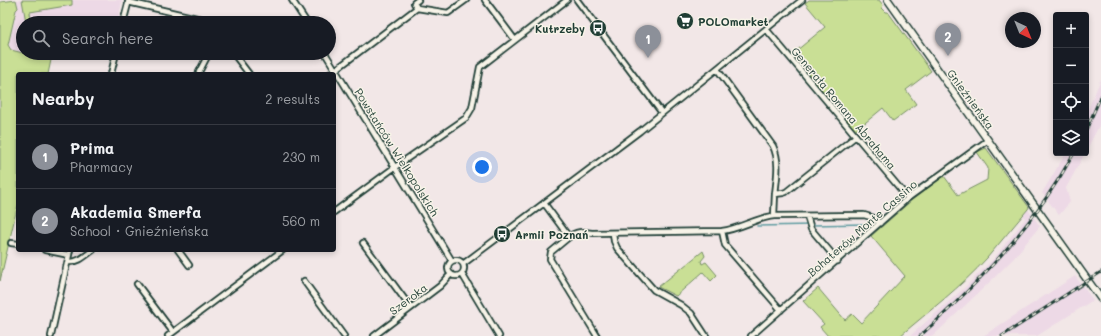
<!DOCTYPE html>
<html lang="en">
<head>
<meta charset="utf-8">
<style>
  :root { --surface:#171b24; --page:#20242c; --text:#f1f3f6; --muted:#9ea1a6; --line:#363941; --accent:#8c9099 }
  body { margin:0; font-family:Mali,sans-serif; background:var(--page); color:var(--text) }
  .controls { position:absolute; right:12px; top:12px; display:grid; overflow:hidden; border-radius:4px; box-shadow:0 2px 6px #0003 }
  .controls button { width:36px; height:36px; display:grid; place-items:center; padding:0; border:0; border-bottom:1px solid var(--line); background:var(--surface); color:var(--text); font:20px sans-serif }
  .compass { position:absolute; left:1005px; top:12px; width:36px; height:36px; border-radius:50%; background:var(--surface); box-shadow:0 2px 6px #0003; rotate:137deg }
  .you { position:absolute; left:482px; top:167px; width:14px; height:14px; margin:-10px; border:3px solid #fff; border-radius:50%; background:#1a73e8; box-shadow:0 0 0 6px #1a73e833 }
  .badge { display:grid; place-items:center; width:26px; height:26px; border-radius:50%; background:var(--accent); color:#fff; font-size:13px; font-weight:700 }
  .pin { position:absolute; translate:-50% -33px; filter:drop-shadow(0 1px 2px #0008) }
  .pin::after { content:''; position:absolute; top:21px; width:14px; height:12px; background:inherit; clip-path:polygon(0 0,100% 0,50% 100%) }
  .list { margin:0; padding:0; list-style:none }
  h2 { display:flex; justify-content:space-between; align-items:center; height:52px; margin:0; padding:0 16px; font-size:17px }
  h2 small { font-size:13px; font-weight:400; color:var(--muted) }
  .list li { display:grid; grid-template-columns:26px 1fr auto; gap:12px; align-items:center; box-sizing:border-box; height:64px; padding:0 16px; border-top:1px solid var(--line) }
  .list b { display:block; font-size:15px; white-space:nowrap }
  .list p { margin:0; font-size:13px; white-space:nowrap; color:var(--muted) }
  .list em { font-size:13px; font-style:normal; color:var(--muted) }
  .icon { flex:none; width:22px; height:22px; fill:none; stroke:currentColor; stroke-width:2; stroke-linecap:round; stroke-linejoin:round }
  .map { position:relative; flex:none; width:1101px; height:336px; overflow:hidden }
  .search { position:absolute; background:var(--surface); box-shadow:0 2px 6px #0003; left:16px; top:16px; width:320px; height:44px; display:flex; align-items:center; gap:10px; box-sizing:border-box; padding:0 14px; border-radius:22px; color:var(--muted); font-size:15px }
  .panel { position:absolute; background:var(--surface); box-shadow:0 2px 6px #0003; left:16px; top:72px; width:320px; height:180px; border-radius:4px }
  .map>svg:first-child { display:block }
  .built { fill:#edd9e6 }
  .green { fill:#c9df95; stroke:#748e64 }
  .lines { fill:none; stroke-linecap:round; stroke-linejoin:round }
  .stream { stroke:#609ca1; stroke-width:1.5 }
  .street-casing { stroke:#1f3d34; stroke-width:8 }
  .secondary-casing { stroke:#1f3d34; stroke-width:9 }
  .street { stroke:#f7f3e8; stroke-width:4.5 }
  .secondary { stroke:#f7f3e8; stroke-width:6 }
  .rail-casing { stroke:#1f3d34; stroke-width:3 }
  .rail { stroke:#f7f3e8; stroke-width:1.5; stroke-dasharray:4.5; stroke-linecap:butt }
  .labels { text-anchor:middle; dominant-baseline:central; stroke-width:3; stroke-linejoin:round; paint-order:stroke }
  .poi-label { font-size:11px; font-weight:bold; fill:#1f3d34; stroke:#f7f3e8; text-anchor:start }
  .street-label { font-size:11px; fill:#1f3d34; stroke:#f7f3e8 }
</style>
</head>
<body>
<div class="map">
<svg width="1101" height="336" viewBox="0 0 1101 336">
  <rect width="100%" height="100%" fill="#f2e7e7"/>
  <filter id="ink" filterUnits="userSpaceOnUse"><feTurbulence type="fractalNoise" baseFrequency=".025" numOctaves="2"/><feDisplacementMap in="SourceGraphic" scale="8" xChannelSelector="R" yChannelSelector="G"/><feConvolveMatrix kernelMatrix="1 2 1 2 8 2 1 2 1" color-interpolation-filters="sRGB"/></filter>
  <g filter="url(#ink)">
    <path class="built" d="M16,0H122L118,23H23V53H53L51,60L11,50L8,45L16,10L18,8Z
      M1101,79V122L1086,151V114Z
      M1066,153H1085L1066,188L1070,202L1059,215L1042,193Z
      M1020,207H1026L1040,226L1013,259L996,276L933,336H910L962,290L995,257L1025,219Z
      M1075,276L1093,300L1037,336H983Z"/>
    <path class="green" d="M16,0L18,8L16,10L8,45L11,50L51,60L48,74H18V204L0,281V2Z
      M22,0H72V5L30,12L31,21L26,22Z
      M809,0H879L883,5L882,8L886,12H888L931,71L906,90L916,104L893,121L883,108L854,132L790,56L825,27L805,3Z
      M986,148L1026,203L1029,207L1028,209C1014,225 1001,242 987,258C961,287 929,311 900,336H828L820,327L824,324L803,301L818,288L845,320L852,314L861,323L905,276L871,236L912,200L944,176L958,195L987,180L988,168L977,152Z
      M703,251L705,256L701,261L702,264L706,262L717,275L711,281L703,272L676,296L658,287Z"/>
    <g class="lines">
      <path class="stream" d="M757,226L867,224"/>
      <g class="street-casing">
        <path id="street" d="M292,0L307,23
          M485,0L515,40
          M577,0L662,113
          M128,2L201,19L208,23
          M417,8L414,3L418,0
          M123,23L129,0
          M766,29L908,198
          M233,53L249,74
          M325,53L452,261
          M717,69L773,146C780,161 777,177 775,194
          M111,74L116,53
          M198,74L209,53
          M330,74L417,8L448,13L466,0
          M544,203L569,237C577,230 584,232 593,233L722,231L725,245L781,310
          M334,212L395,167L466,118L472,108L480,67L567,0
          M774,216L864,215L874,218L880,223
          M807,216L811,229L838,261
          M722,231C740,229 755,218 774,216L775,194L783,193L786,192L856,136
          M613,233L614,241L617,248L654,290L681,305L691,313L706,336
          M569,237L551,252L550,259L597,336
          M11,243L18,244
          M363,243L411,308
          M45,250L69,255
          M178,250L189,265
          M448 268a8 8 0 1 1 16 0a8 8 0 1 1-16 0Z
          M68,262C78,263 85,256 93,250
          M463,264L640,131L802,0
          M462,274L499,336
          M304,281L344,336
          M137,284L173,332
          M51,336L70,250
          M168,336L283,250
          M374,336L440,286L451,274
          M751,336L908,198L988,140"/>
      </g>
      <g class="secondary-casing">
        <path id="secondary" d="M888,0L1101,299"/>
      </g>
      <use href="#street" class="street"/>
      <use href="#secondary" class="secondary"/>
      <g class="rail-casing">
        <path id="rail" d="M1086,130L1101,96
          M920,336C980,282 1035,224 1074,153
          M1002,336L1101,272"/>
      </g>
      <use href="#rail" class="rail"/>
    </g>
  </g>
  <defs>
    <g id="supermarket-disc" transform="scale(0.9)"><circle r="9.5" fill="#1f3d34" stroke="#f7f3e8"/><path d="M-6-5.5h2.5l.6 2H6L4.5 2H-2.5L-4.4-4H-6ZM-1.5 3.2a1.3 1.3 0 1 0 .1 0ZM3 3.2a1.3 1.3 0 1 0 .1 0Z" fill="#fff"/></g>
    <g id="bus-disc" transform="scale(0.9)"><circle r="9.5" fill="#1f3d34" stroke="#f7f3e8"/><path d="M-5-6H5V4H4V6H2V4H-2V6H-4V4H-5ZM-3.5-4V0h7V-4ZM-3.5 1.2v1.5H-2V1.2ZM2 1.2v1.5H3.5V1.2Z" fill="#fff"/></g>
  </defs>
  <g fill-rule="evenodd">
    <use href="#supermarket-disc" x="685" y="21"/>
    <use href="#bus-disc" x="598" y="28"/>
    <use href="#bus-disc" x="502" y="234"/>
  </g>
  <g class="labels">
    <g class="poi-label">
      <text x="698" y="21">POLOmarket</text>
      <text x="585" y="28" text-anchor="end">Kutrzeby</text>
      <text x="515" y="234">Armii Poznań</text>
    </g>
    <g class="street-label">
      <text transform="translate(971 99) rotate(54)">Gnieźnieńska</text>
      <text transform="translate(844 108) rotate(50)">Generała Romana Abrahama</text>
      <text transform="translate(397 152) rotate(58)">Powstańców Wielkopolskich</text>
      <text transform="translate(862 228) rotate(-41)">Bohaterów Monte Cassino</text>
      <text transform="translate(408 299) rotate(-37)">Szeroka</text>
    </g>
  </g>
</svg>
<div class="controls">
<button>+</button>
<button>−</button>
<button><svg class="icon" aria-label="locate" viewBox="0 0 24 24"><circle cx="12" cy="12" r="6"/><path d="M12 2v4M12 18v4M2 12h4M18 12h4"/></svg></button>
<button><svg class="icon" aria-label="layers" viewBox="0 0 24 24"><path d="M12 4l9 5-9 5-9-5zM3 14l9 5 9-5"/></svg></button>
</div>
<svg class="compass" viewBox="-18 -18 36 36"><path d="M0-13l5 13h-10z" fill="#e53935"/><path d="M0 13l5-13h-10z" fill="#9ea1a6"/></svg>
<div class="you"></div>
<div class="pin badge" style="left:648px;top:58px">1</div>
<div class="pin badge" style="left:948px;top:56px">2</div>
<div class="search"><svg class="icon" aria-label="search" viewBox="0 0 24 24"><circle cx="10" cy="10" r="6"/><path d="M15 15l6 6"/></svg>Search here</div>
<section class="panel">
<h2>Nearby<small>2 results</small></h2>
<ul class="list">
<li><span class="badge">1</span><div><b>Prima</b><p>Pharmacy</p></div><em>230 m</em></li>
<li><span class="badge">2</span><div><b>Akademia Smerfa</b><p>School · Gnieźnieńska</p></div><em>560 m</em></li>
</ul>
</section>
</div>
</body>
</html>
